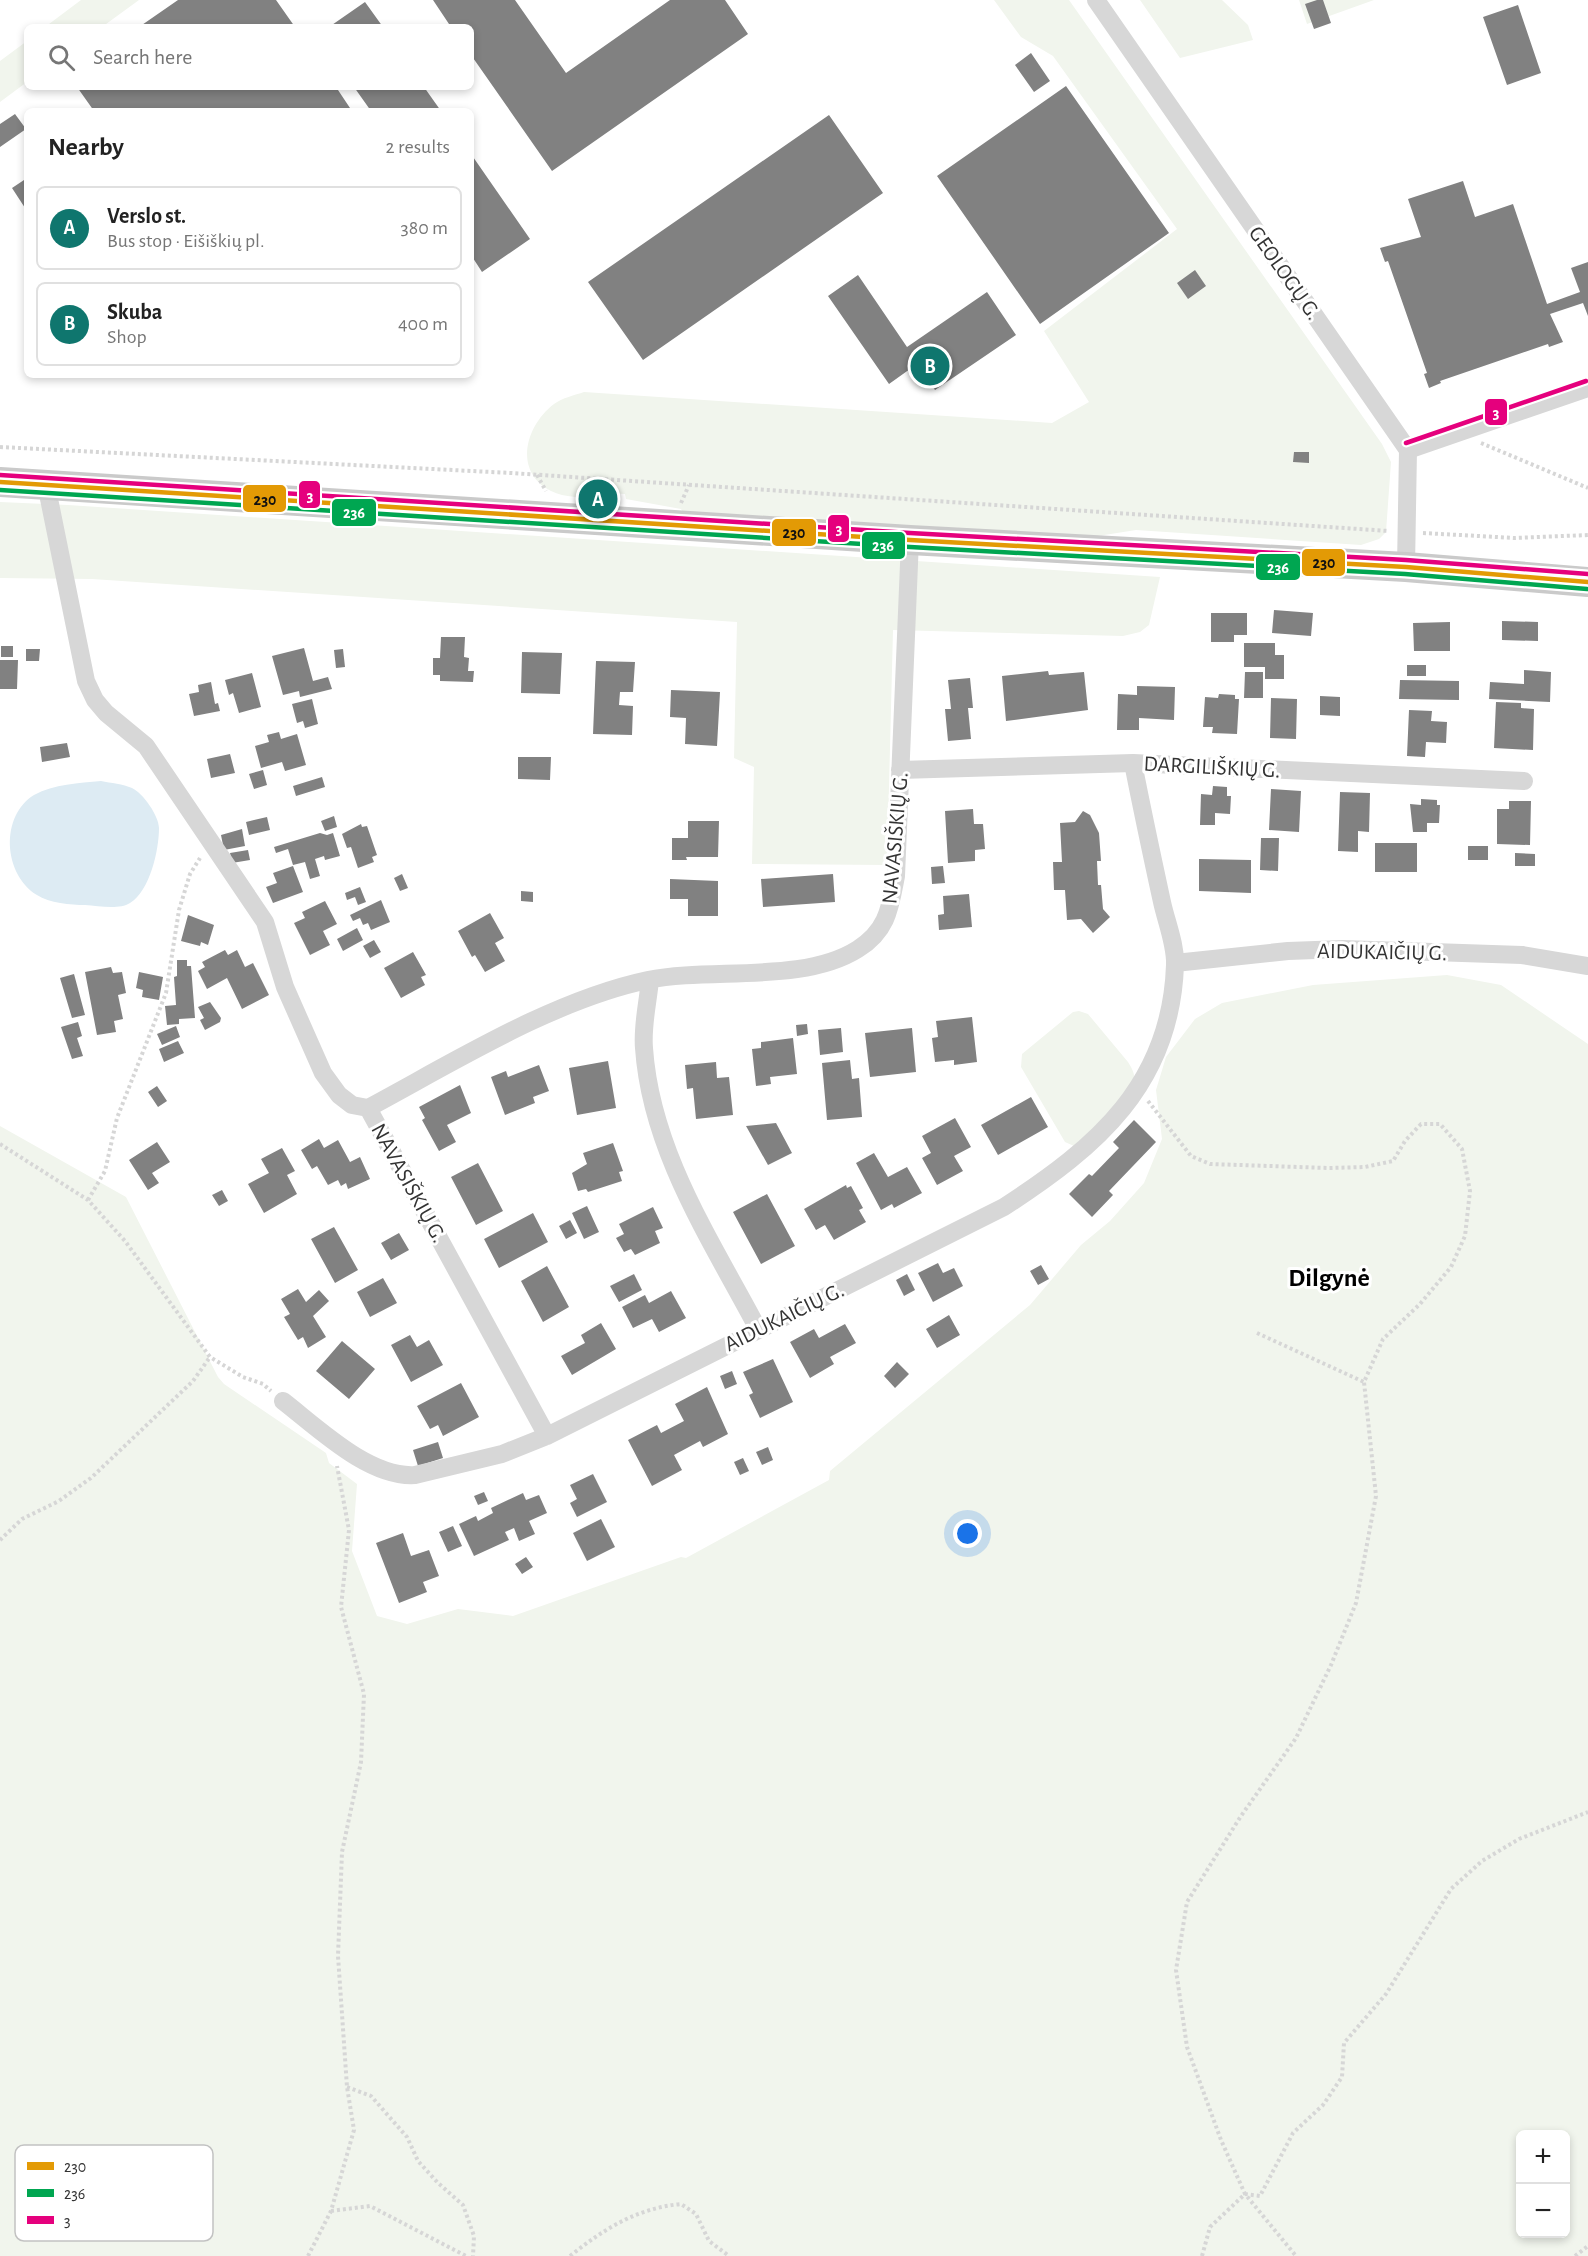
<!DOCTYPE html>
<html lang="en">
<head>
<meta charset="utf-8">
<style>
  :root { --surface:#fff; --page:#f2f2f2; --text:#222; --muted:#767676; --line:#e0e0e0; --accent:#0f766e }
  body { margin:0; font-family:"Alegreya Sans",sans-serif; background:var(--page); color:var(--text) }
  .controls { position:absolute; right:18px; bottom:18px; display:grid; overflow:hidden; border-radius:9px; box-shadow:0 3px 9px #0003 }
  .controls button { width:54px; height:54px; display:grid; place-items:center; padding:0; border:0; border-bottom:2px solid var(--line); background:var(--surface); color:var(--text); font:30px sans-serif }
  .you { position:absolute; left:968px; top:1534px; width:21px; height:21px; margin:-15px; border:4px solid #fff; border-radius:50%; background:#1a73e8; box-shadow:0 0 0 9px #1a73e833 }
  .badge { display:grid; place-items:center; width:39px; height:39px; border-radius:50%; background:var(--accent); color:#fff; font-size:20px; font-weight:700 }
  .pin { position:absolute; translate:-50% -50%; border:3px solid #fff; box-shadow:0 2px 6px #0006 }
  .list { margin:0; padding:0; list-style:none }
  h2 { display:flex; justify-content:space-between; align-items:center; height:78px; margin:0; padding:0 24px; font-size:26px }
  h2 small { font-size:20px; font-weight:400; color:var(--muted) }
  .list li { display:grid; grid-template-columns:39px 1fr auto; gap:18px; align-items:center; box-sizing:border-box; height:84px; margin:0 12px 12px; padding:0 12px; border:2px solid var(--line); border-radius:9px }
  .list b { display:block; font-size:22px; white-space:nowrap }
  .list p { margin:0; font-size:20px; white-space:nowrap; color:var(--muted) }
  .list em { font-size:20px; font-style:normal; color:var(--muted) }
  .icon { flex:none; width:33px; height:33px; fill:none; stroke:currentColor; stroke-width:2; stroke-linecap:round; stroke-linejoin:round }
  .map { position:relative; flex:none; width:1588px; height:2256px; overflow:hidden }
  .search { position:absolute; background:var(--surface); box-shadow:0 3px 9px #0003; left:24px; top:24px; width:450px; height:66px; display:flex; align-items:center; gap:15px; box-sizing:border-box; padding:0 21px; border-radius:9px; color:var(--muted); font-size:22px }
  .panel { position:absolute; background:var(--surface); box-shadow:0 3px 9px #0003; left:24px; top:108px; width:450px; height:270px; border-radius:9px }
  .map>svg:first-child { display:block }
  .green { fill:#f1f5ed; fill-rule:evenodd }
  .water { fill:#ddebf3 }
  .building { fill:#818181 }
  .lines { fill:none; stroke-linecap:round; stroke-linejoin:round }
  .path { stroke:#d6d6d6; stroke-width:4; stroke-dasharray:3 3; stroke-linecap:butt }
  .minor { stroke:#d7d7d7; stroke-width:18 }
  .primary { stroke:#cacaca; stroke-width:30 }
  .bus-1-casing { stroke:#fff; stroke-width:9 }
  .bus-2-casing { stroke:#fff; stroke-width:9 }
  .bus-3-casing { stroke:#fff; stroke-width:9 }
  .bus-1 { stroke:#e39a05; stroke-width:4.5 }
  .bus-2 { stroke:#00a651; stroke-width:4.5 }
  .bus-3 { stroke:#e5007d; stroke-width:4.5 }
  .labels { text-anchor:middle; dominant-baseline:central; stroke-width:6; stroke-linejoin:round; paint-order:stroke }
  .street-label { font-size:22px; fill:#333; stroke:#fff }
  .quarter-label { font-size:26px; font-weight:bold; fill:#000; stroke:#fff }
  .key { fill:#fff; stroke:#c2c2c2; stroke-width:1.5 }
  .key-label { font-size:16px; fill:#333 }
  .line-badge { stroke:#fff; stroke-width:2 }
  .badge-label { font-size:16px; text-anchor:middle; font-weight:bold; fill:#fff }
  .pale-badge-label { font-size:16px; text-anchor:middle; font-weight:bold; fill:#111 }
</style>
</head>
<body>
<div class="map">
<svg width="1588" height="2256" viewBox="0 0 1588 2256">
  <rect width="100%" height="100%" fill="#fff"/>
  <path class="green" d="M81,0H139L102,27H45Z
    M994,0H1069L1382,444L1391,462L1386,532L1379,539L1361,545L1136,530L1098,536L684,514L681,509L626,499L625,494L597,492V498C582,497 565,498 551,491C513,472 525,426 554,404C562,398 575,395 584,392L1052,423L1089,402L1044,331L1177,229L1053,56L1021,37Z
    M1140,0H1222L1248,25L1253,40L1180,58Z
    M1299,0H1374L1307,24Z
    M27,41V82L0,102V61Z
    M0,502L68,505L1160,577L1149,625L1140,632L1123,636L893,630L887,865L752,864L754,767L734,758L737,622L92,579L0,578Z
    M1447,975L1501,985L1588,1044V2256H0V1126L126,1197L218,1377L224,1384L326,1453L329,1463L357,1484L352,1551L377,1616L407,1624L458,1609L513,1616L681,1557L686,1558L829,1480L830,1471L1030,1305L1081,1245L1110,1221L1144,1183L1162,1139L1156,1090L1166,1057L1195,1019L1222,1003L1313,985ZM1520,2134H1566V2234H1520Z
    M1079,1011L1088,1014L1128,1062C1131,1067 1135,1073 1134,1079C1130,1098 1089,1132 1074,1146L1065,1142L1021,1067L1022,1054L1073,1012Z"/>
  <path class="water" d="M101,781C111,783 123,784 132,788C143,793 159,816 159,828C159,850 150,891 130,903C119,910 99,906 85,905C71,905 49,903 37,895C3,874 0,816 34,795C54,784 79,783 101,781Z"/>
  <path class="building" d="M178,0H276L295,27H139Z
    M433,0H515L566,73L670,0H725L748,34L552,171L471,55V27H451Z
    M1317,0H1323L1331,23L1314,29L1305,4Z
    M365,2L383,27H329Z
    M1518,5L1541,73L1507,85L1483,17Z
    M1031,53L1050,81L1034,92L1015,65Z
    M1066,86L1169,233L1040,324L937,176Z
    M77,87H336L352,111H94Z
    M354,87H424L441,111H371Z
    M15,114L26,129L0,147V124Z
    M829,115L883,193L643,360L588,282Z
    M471,154L530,239L482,272L471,255Z
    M27,178V211L12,188Z
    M1463,181L1475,217L1513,204L1547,304L1580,292L1571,268L1588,262V316L1583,303L1550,314L1563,342L1549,347L1548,344L1440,381L1441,383L1429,388L1424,374L1427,373L1388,261L1385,262L1380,248L1421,237L1408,199Z
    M1195,270L1206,286L1188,299L1177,283Z
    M858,275L907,347L987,292L1016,335L935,390L917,364L889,384L828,296Z
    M1294,452H1309V463L1293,462Z
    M1274,610L1313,613L1311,636L1272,633Z
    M1211,613H1247V635H1234V642H1211Z
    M1502,621L1538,622V641L1502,640Z
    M1450,622V651H1414L1413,623Z
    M441,637H465L464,657L469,658L468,671H474L473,682L440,681V675H433V658H440Z
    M1244,643H1275V655H1284V679H1265V667H1244Z
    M1,646H13V657H1Z
    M304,648L313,681L328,677L332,689L300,697L299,691L283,695L272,656Z
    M26,649H40L39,661H26Z
    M343,649L345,667L336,668L334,650Z
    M522,652L562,653L560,694L521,693Z
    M0,660H18L17,689H0Z
    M596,661L635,662L633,692H620L619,705L633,706L632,735L593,734Z
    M1407,665H1426V676H1407Z
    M1524,670L1551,672L1550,702L1489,699L1490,682L1524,684Z
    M1048,671L1049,675L1084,672L1088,710L1006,721L1002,676Z
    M1245,672H1263V698H1244Z
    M252,673L261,707L239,713L233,693L229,695L225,680Z
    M970,678L973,708H968L971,739L948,741L945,709H951L948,680Z
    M1400,680L1459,681V700L1399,699Z
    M211,682L215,704L218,703L220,711L194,716L189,694L199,692L198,685Z
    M1137,686L1175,687L1174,720L1139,718V730H1117L1118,694L1137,695Z
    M671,690L720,692L717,746L685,744L686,718L670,717Z
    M1219,694L1235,695V699H1239L1237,734L1212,733L1213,727H1203L1205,697L1218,698Z
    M1320,696L1340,697V716L1320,715Z
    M1271,698L1297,699L1296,739L1270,738Z
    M312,699L318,724L305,728L303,721L297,723L292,704Z
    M1496,702L1521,703V708L1534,709L1533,750L1494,748Z
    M1409,710L1432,711L1431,721L1447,722L1446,743L1426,742L1425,757L1407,756Z
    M279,732L281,739L297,734L306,765L285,771L282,762L261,768L255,746L269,742L267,735Z
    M67,743L70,757L42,762L40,747Z
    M230,754L235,773L211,778L207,759Z
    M518,757H551L550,780L518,779Z
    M263,770L267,785L254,789L249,774Z
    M322,777L325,787L296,796L293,786Z
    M1213,786L1227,787V796H1231L1230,814L1215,813V825H1200L1201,794L1212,795Z
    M1271,789L1301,791L1299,832L1269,830Z
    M1340,792L1370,793L1369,832L1358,831V852L1338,851Z
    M1421,799L1437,800V805H1440L1439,823H1427V832H1413L1410,804L1421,805Z
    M1509,801H1531L1530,845L1497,844V809H1509Z
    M973,809L974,824H983L985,849L975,850V861L948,863L945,811Z
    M1083,811L1090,815L1099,833L1101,861H1097L1098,885H1101L1103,909L1110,917L1093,933L1081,919L1067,920L1065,890H1054L1053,862H1062L1060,823L1075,822Z
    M334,816L337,827L325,831L321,821Z
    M267,817L270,830L249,835L246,822Z
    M688,821H719L718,857H686L687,860H672V838H688Z
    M361,824L362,827L367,826L377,855L372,857L374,862L358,868L351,847L347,848L342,834Z
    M242,829L245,846L224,850L221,835Z
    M320,833L327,835L333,833L340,856L325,860L324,856L315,859L320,876L310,879L305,862L293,865L288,849L276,853L274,847Z
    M1261,838H1279L1278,871L1260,870Z
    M1375,843H1417V872H1375Z
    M1468,846H1488V860H1468Z
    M248,850L250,860L232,863L230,853Z
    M1515,853L1535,854V866H1515Z
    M1199,859L1251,860V893L1199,891Z
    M293,866L303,892L273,903L266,887L277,883L273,873Z
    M943,866L945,883L932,884L931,867Z
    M402,874L408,888L400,891L394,878Z
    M833,874L835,902L763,907L761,879Z
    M670,879L718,881V916H688V899H670Z
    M360,887L366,902L358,905L355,897L347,900L345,893Z
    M521,891L533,892V902L521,901Z
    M969,894L972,927L939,930L938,915L944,914L943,896Z
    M381,900L390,922L371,930L368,923L363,925L360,918L353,921L350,915Z
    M325,901L337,924L323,931L330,945L310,955L294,923L305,918L302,912Z
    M490,913L504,938L495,943L505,961L485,972L475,955L472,957L458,931Z
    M188,915L214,925L208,945L201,942L200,946L181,941Z
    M357,928L363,940L343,951L337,939Z
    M374,940L381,952L370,958L363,946Z
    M225,950L228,955L237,950L245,967L253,963L269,995L242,1009L227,978L207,989L198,971L205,967L202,962Z
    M413,952L426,975L421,977L425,985L401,998L384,968Z
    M177,960H187V966H191L195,1018L179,1019V1024L167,1025L165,1006L176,1005L174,977L177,976Z
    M111,967L113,973L122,972L126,993L118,995L123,1019L114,1021L116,1032L97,1035L85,972Z
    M139,972L163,977L159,1000L142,997L143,990L136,988Z
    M74,974L85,1015L72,1018L60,978Z
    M210,1002L221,1018L220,1022L205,1030L200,1020L204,1018L198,1007Z
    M972,1017L977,1062L954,1065V1060L935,1062L932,1038L938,1037L936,1021Z
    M78,1022L82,1036L77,1038L83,1056L72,1059L61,1027Z
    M807,1024L808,1034L797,1036L796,1025Z
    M176,1026L180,1037L162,1045L157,1034Z
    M841,1028L843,1052L820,1055L818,1030Z
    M912,1028L916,1072L870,1077L865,1033Z
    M793,1038L797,1074L770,1077L771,1084L756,1086L752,1049L761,1048V1042Z
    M178,1041L184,1053L164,1062L159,1049Z
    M850,1060L852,1079L859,1078L862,1117L827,1120L822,1063Z
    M608,1061L616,1108L577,1115L569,1068Z
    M716,1062L717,1078L729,1077L733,1115L696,1119L693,1088L687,1089L685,1065Z
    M539,1065L549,1091L533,1097L535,1103L505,1115L491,1077L506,1071L508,1077Z
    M460,1085L471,1113L447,1125L456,1142L439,1151L422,1120L425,1118L419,1107Z
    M157,1086L167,1101L158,1107L148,1092Z
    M1031,1097L1048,1127L998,1155L981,1125Z
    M955,1118L971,1147L954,1156L963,1171L937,1185L922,1158L931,1153L922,1136Z
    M1134,1120L1156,1142L1109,1191L1113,1195L1092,1217L1069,1194L1089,1174L1092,1176L1119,1148L1113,1142Z
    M776,1123L792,1153L768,1165L746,1126Z
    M319,1139L324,1148L338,1140L350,1162L360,1157L370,1179L348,1189L346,1183L341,1186L338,1180L328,1185L317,1166L312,1169L301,1150Z
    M157,1142L170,1162L152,1173L159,1183L148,1190L129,1160Z
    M613,1143L623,1171L619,1172L622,1181L588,1192L586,1189L578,1191L572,1173L587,1164L583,1153Z
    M282,1148L295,1171L287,1175L297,1194L264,1213L248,1184L269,1173L261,1159Z
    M874,1153L888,1177L907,1167L922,1193L894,1208L892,1204L881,1210L856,1163Z
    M478,1163L503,1211L476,1225L451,1177Z
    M846,1185L847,1188L851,1186L863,1208L859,1210L866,1222L834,1240L825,1225L816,1230L804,1209Z
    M222,1190L228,1201L219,1206L212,1195Z
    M767,1194L795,1246L761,1264L733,1212Z
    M587,1206L599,1232L584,1239L572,1213Z
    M653,1207L663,1228L655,1231L660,1243L635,1255L631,1249L624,1252L616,1238L624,1234L619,1224Z
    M533,1213L548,1242L499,1268L484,1239Z
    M570,1220L577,1233L566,1239L559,1226Z
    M334,1227L358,1270L335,1283L311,1239Z
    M399,1233L409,1250L391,1260L381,1243Z
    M938,1263L943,1273L954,1268L963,1286L933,1302L918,1273Z
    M1041,1265L1049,1279L1038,1285L1030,1271Z
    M547,1266L569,1307L543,1322L521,1281Z
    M634,1274L642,1290L619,1302L610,1286Z
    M907,1274L915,1290L904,1296L896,1280Z
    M383,1278L397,1303L370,1317L357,1292Z
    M298,1289L306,1302L319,1290L329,1301L313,1316L326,1337L308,1348L303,1337L298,1340L284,1317L290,1314L281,1299Z
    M671,1291L686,1318L659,1332L652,1319L633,1328L622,1307L645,1295L649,1303Z
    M949,1315L960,1335L937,1348L926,1329Z
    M601,1323L616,1349L572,1375L561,1356L585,1343L581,1335Z
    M845,1324L856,1343L830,1357L834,1364L810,1378L790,1342L814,1329L819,1338Z
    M410,1335L417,1347L429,1340L443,1365L411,1382L391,1345Z
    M342,1341L375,1369L349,1399L316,1371Z
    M773,1359L793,1402L760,1418L749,1395L753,1393L743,1372Z
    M897,1362L909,1374L895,1388L884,1376Z
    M732,1371L737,1384L725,1389L720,1376Z
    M461,1383L479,1417L443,1436L438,1425L430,1429L417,1406Z
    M707,1387L728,1434L703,1447L700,1441L674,1455L682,1470L652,1486L628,1440L657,1425L661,1433L684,1421L675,1404Z
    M438,1442L443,1458L418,1466L413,1450Z
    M768,1447L773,1460L762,1465L756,1452Z
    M743,1458L749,1471L740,1475L734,1462Z
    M593,1474L607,1502L577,1517L570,1503L577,1499L570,1485Z
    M484,1492L488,1501L478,1505L474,1496Z
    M523,1493L526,1500L539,1495L547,1513L529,1521L535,1534L519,1541L514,1528L505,1532L509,1540L474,1556L459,1524L476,1516L478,1521L493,1513L491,1508Z
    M601,1519L615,1547L587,1561L573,1533Z
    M453,1526L462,1546L448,1552L439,1532Z
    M403,1533L411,1556L429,1550L439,1576L423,1582L427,1592L399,1603L376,1543Z
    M526,1557L533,1567L522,1574L515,1564Z"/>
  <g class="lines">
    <path class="path" d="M1481,443L1588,488
      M0,447L511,473L1389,531
      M537,475L546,491
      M681,503L689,485
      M1423,533L1515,538L1588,535
      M1148,1101L1191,1156L1210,1164L1328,1168L1365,1167L1393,1161L1405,1141L1421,1124H1440L1462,1149L1470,1191L1465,1236L1451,1267L1420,1304L1383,1339L1364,1382L1376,1496L1356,1603L1331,1665L1296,1738L1241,1816L1187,1902L1176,1970L1187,2047L1221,2140L1245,2194L1296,2256
      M0,1144L88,1200L125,1241L210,1357L243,1377L263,1384L271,1391
      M88,1200L105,1171L117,1118L166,993L179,910L190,874L200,858
      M1257,1333L1364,1382
      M0,1540L22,1519L59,1501L91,1478L193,1381L210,1357
      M347,2087L371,2096L407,2137L418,2161L438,2183L463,2205L474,2236L473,2256
      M331,2211L370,2206L466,2256
      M308,2256L331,2211L354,2130L347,2087L338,1956L342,1852L361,1762L364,1694L341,1607L349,1530L337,1466
      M570,2256C604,2229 637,2208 681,2204L696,2214L709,2241L729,2256
      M1202,2256L1210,2227L1245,2194L1260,2196L1293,2133L1323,2105L1342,2077L1344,2043L1386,1994L1451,1889L1482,1861L1519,1839L1588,1812
      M1575,2256L1588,2246"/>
    <path class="minor" d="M1096,0L1408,450L1406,567
      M1408,450L1588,388
      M46,484L86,681L95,700L106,713L146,746L265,922L285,987L323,1073L339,1095L352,1105L368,1108
      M900,770L1133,763L1524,781
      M1175,963L1288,951L1343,949L1522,955L1588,966
      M650,980C648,1002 642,1026 644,1048C651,1151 711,1240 758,1329
      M283,1401C318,1428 369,1478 415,1475L502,1454L547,1436L1004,1207C1097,1147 1171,1084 1175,965C1176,945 1166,921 1162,902C1152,856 1142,809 1133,763
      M547,1436L368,1108C454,1062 553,1000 648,980C711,967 803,984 858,949C888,930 890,907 896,876L910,540"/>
    <path class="primary" d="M0,482L910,540L1406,567L1588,582"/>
    <g class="bus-1-casing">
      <path id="bus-1" d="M0,482L910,540L1406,567L1588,582"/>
    </g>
    <g class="bus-2-casing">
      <path id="bus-2" d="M0,490L910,547L1405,574L1587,589"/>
    </g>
    <g class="bus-3-casing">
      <path id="bus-3" d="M1406,443L1586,381
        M0,475L910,533L1406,560L1588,574"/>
    </g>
    <use href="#bus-1" class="bus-1"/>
    <use href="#bus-2" class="bus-2"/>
    <use href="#bus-3" class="bus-3"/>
  </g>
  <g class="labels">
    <g class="street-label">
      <text transform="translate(1285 273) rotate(55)">GEOLOGŲ G.</text>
      <text transform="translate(1212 767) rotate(3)">DARGILIŠKIŲ G.</text>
      <text transform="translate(895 838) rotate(-85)">NAVASIŠKIŲ G.</text>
      <text transform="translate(1382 952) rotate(1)">AIDUKAIČIŲ G.</text>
      <text transform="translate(409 1183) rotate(61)">NAVASIŠKIŲ G.</text>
      <text transform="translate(784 1317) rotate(-26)">AIDUKAIČIŲ G.</text>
    </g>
    <g class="quarter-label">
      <text x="1329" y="1278">Dilgynė</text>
    </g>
  </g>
  <rect x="15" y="2145" width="198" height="96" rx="9" class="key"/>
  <rect x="27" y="2162" width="27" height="8" fill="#e39a05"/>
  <rect x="27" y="2189" width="27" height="8" fill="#00a651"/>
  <rect x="27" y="2216" width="27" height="8" fill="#e5007d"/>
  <g class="key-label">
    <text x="64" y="2172">230</text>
    <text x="64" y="2199">236</text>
    <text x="64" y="2226">3</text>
  </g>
  <g class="line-badge">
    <rect x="1484" y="398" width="24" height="28" rx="6" fill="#e5007d"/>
    <rect x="298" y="480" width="23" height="29" rx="6" fill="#e5007d"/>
    <rect x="242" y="484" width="45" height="29" rx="6" fill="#e39a05"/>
    <rect x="331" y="498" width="46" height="29" rx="6" fill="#00a651"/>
    <rect x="827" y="514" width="23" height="29" rx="6" fill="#e5007d"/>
    <rect x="771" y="518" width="46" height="29" rx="6" fill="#e39a05"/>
    <rect x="861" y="531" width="45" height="29" rx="6" fill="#00a651"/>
    <rect x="1301" y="548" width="45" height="29" rx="6" fill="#e39a05"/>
    <rect x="1255" y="553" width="46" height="28" rx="6" fill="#00a651"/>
  </g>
  <g class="badge-label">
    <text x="1496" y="418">3</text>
    <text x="310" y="501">3</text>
    <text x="354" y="518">236</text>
    <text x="839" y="534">3</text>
    <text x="883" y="551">236</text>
    <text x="1278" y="573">236</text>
  </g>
  <g class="pale-badge-label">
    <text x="265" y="505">230</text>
    <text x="794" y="538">230</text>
    <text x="1324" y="568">230</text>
  </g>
</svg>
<div class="controls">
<button>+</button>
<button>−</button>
</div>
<div class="you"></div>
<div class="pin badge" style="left:598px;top:499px">A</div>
<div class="pin badge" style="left:930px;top:366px">B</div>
<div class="search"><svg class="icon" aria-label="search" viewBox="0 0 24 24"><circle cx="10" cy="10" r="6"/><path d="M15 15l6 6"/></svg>Search here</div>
<section class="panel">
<h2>Nearby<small>2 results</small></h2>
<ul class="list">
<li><span class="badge">A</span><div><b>Verslo st.</b><p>Bus stop · Eišiškių pl.</p></div><em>380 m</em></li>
<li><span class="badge">B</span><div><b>Skuba</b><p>Shop</p></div><em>400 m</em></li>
</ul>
</section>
</div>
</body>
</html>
